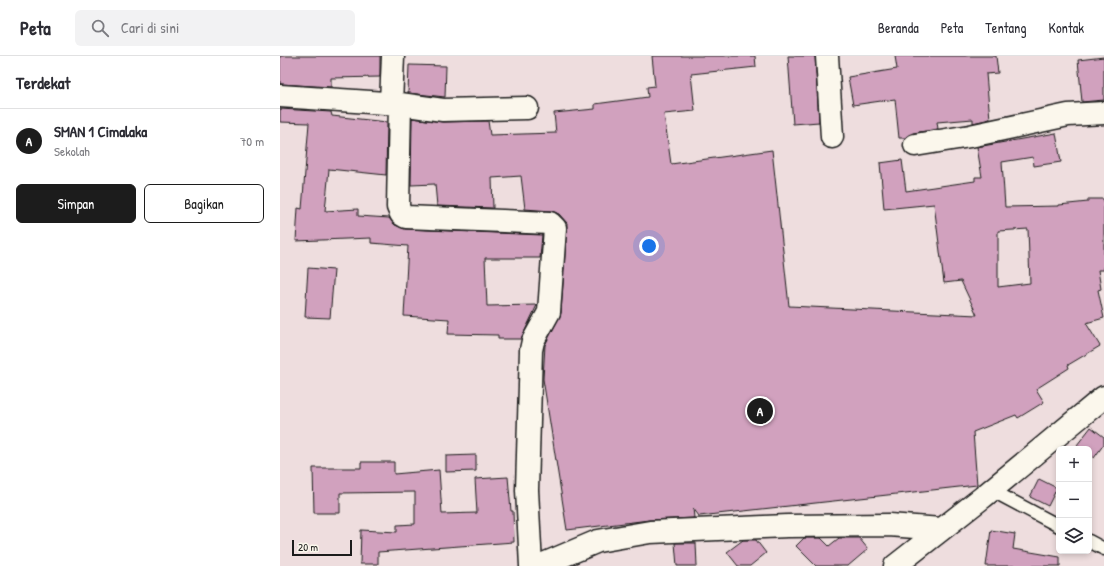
<!DOCTYPE html>
<html lang="id">
<head>
<meta charset="utf-8">
<style>
  :root { --surface:#fff; --page:#f2f2f3; --text:#2b2b33; --muted:#7c7c81; --line:#e1e1e2; --accent:#1c1c1c }
  body { margin:0; font-family:"Patrick Hand",sans-serif; background:var(--page); color:var(--text) }
  .controls { position:absolute; right:12px; bottom:12px; display:grid; overflow:hidden; border-radius:6px; box-shadow:0 2px 6px #0003 }
  .controls button { width:36px; height:36px; display:grid; place-items:center; padding:0; border:0; border-bottom:1px solid var(--line); background:var(--surface); color:var(--text); font:20px sans-serif }
  .scale { position:absolute; left:12px; bottom:10px; width:60px; box-sizing:border-box; padding-left:4px; border:2px solid #1c1c1c; border-top:0; font-size:11px; line-height:14px; white-space:nowrap; color:#1c1c1c; -webkit-text-stroke:3px #fbf7ec; paint-order:stroke }
  .you { position:absolute; left:369px; top:190px; width:14px; height:14px; margin:-10px; border:3px solid #fff; border-radius:50%; background:#1a73e8; box-shadow:0 0 0 6px #1a73e833 }
  .badge { display:grid; place-items:center; width:26px; height:26px; border-radius:50%; background:var(--accent); color:#fff; font-size:13px; font-weight:700 }
  .pin { position:absolute; translate:-50% -50%; border:2px solid #fff; box-shadow:0 1px 4px #0006 }
  .list { margin:0; padding:0; list-style:none }
  h2 { display:flex; justify-content:space-between; align-items:center; height:52px; margin:0; padding:0 16px; font-size:17px }
  h2 small { font-size:13px; font-weight:400; color:var(--muted) }
  .list li { display:grid; grid-template-columns:26px 1fr auto; gap:12px; align-items:center; box-sizing:border-box; height:64px; padding:0 16px; border-top:1px solid var(--line) }
  .list b { display:block; font-size:15px; white-space:nowrap }
  .list p { margin:0; font-size:13px; white-space:nowrap; color:var(--muted) }
  .list em { font-size:13px; font-style:normal; color:var(--muted) }
  .actions { display:flex; gap:8px; padding:12px 16px }
  .actions a { flex:1; padding:9px 0; border:1px solid var(--accent); border-radius:6px; text-align:center; font-size:14px; color:var(--accent) }
  .actions .main { background:var(--accent); color:#fff }
  .icon { flex:none; width:22px; height:22px; fill:none; stroke:currentColor; stroke-width:2; stroke-linecap:round; stroke-linejoin:round }
  .map { position:relative; flex:none; width:824px; height:510px; overflow:hidden }
  header { display:flex; align-items:center; gap:24px; box-sizing:border-box; height:56px; padding:0 20px; background:var(--surface); border-bottom:1px solid var(--line) }
  header strong { font-size:19px }
  nav { display:flex; gap:22px; margin-inline-start:auto; font-size:14px }
  .search { width:280px; height:36px; background:var(--page); display:flex; align-items:center; gap:10px; box-sizing:border-box; padding:0 14px; border-radius:6px; color:var(--muted); font-size:15px }
  main { display:flex }
  aside { flex:1; background:var(--surface) }
  .map>svg:first-child { display:block }
  .building { fill:#d1a1be; stroke:#1c1c1c; fill-rule:evenodd }
  .lines { fill:none; stroke-linecap:round; stroke-linejoin:round }
  .lane-casing { stroke:#1c1c1c; stroke-width:15 }
  .street-casing { stroke:#1c1c1c; stroke-width:25 }
  .secondary-casing { stroke:#1c1c1c; stroke-width:25 }
  .lane { stroke:#fbf7ec; stroke-width:12 }
  .street { stroke:#fbf7ec; stroke-width:22 }
  .secondary { stroke:#fbf7ec; stroke-width:22 }
</style>
</head>
<body>
<header>
<strong>Peta</strong>
<div class="search"><svg class="icon" aria-label="search" viewBox="0 0 24 24"><circle cx="10" cy="10" r="6"/><path d="M15 15l6 6"/></svg>Cari di sini</div>
<nav><a>Beranda</a><a>Peta</a><a>Tentang</a><a>Kontak</a></nav>
</header>
<main>
<aside>
<h2>Terdekat<small></small></h2>
<ul class="list">
<li><span class="badge">A</span><div><b>SMAN 1 Cimalaka</b><p>Sekolah</p></div><em>70 m</em></li>
</ul>
<div class="actions"><a class="main">Simpan</a><a>Bagikan</a></div>
</aside>
<div class="map">
<svg width="824" height="510" viewBox="0 0 824 510">
  <rect width="100%" height="100%" fill="#eeddde"/>
  <filter id="ink" filterUnits="userSpaceOnUse"><feTurbulence type="fractalNoise" baseFrequency=".025" numOctaves="2"/><feDisplacementMap in="SourceGraphic" scale="8" xChannelSelector="R" yChannelSelector="G"/><feConvolveMatrix kernelMatrix="1 2 1 2 8 2 1 2 1" color-interpolation-filters="sRGB"/></filter>
  <g filter="url(#ink)">
    <path class="building" d="M0,0H100V21L51,22V31L0,28Z
      M372,0H475L476,11L411,18L415,55L384,58L391,108L492,94L509,250L697,259L681,225L664,227L654,148L604,153L600,107L622,104L626,135L695,125V121H702L697,91L776,77L781,106L754,110L753,101L722,106L725,151L779,150V149L808,146V143H824V214H818L821,233L818,234L824,262L806,267L820,290L788,309L789,312L756,333L764,346L738,362L736,359L693,376L697,429L419,460L413,452L414,462L369,464L287,474L263,323L265,289L281,257L287,167L279,158L271,155L245,153L241,120L212,122L213,152L157,150L155,128L131,129L132,62L163,66L208,65L210,79L276,77L274,57L315,53V48L368,41L367,31L375,30ZM748,173L750,227L718,231V175Z
      M508,0H535L539,66L513,68Z
      M615,0H716L718,17L706,18L710,63L693,67V63L657,66L658,73L633,77L625,82H619L615,43L573,49L568,21L617,13Z
      M824,1V44L802,46L798,4Z
      M129,9L166,10L165,41L128,37Z
      M0,53L51,56L52,60L107,66L106,119L49,113L45,155L78,153V160L109,162L115,169L125,173L262,179L260,202H205L207,250L257,249L241,283H218V279L168,278L169,263L124,260L128,190L91,187V182L16,185L18,152L22,153L29,67L0,66Z
      M28,212L54,214L50,262L25,261Z
      M811,371L824,381V388L814,402L809,398V393H802L797,389Z
      M196,399V415L166,416V400Z
      M81,406H114V418L159,414L162,458L197,457L195,423L228,421L231,455H233L234,486L98,496V508H80L81,474L117,476V469L135,468V436L60,437V457H34L33,412H81Z
      M759,423L777,432L768,450L750,441Z
      M711,474L735,478L733,493L780,501V510H706Z
      M524,482H541L549,490L559,482H579L588,493L568,510H536L516,490Z
      M463,484H476L486,497L470,510H458L447,496Z
      M395,487H416L417,510H397Z"/>
    <g class="lines">
      <g class="lane-casing">
        <path id="lane" d="M711,434L779,470
          M809,485L824,493"/>
      </g>
      <g class="street-casing">
        <path id="street" d="M547,0L552,81
          M0,40L120,48L163,54L247,52
          M111,47L113,0
          M120,48L118,151L121,158L126,161L270,167L275,172L269,256L253,285L251,294L247,434L251,510
          M635,89L690,80L788,59L824,57
          M259,510L318,485L370,476L508,470L609,469L661,473"/>
      </g>
      <g class="secondary-casing">
        <path id="secondary" d="M615,510L703,441L824,341"/>
      </g>
      <use href="#lane" class="lane"/>
      <use href="#street" class="street"/>
      <use href="#secondary" class="secondary"/>
    </g>
  </g>
</svg>
<div class="controls">
<button>+</button>
<button>−</button>
<button><svg class="icon" aria-label="layers" viewBox="0 0 24 24"><path d="M12 4l9 5-9 5-9-5zM3 14l9 5 9-5"/></svg></button>
</div>
<div class="scale">20 m</div>
<div class="you"></div>
<div class="pin badge" style="left:480px;top:355px">A</div>
</div>
</main>
</body>
</html>
